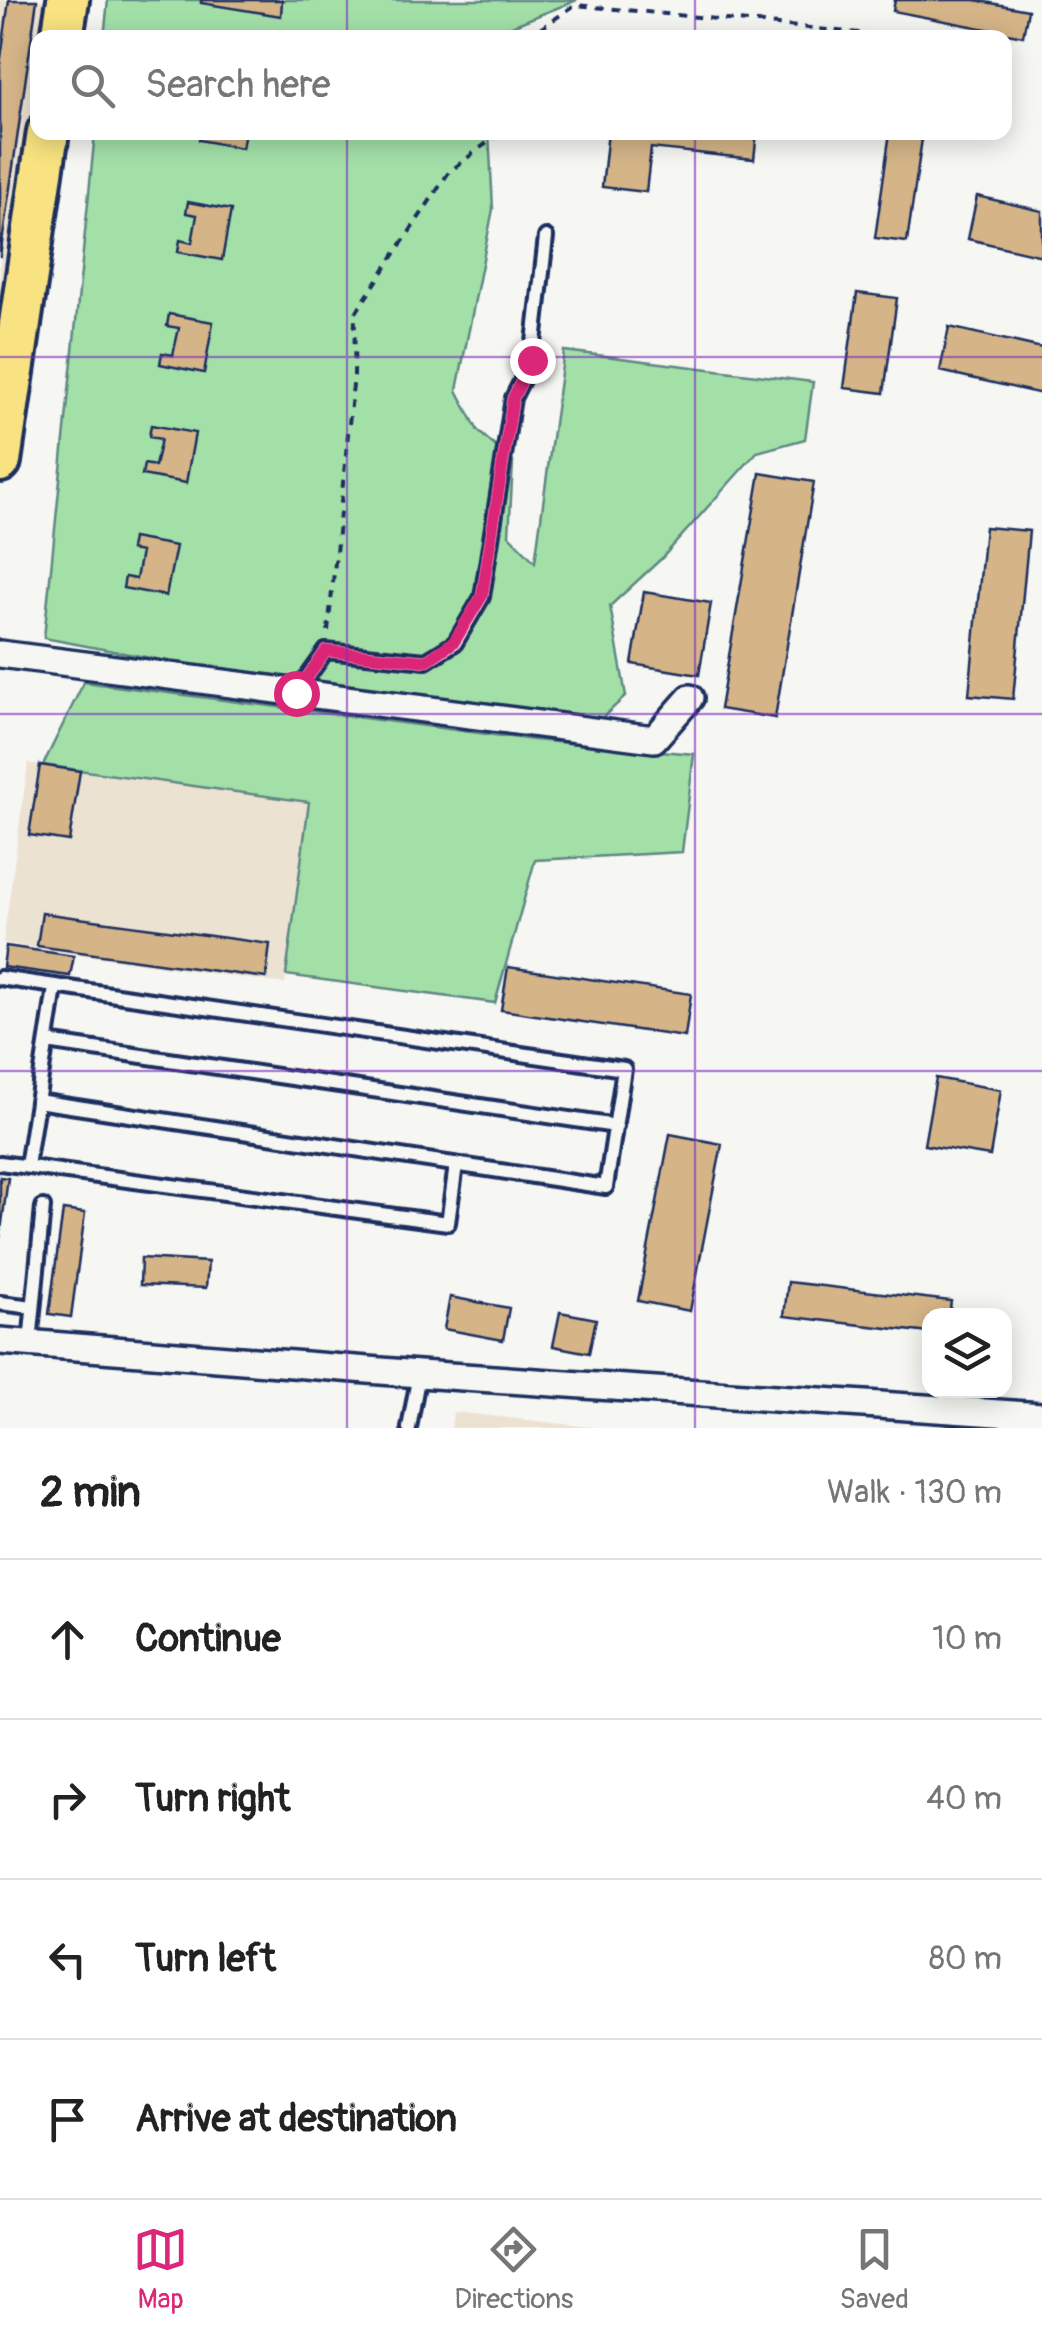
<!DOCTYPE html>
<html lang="en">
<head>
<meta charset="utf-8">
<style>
  :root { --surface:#fff; --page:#f6f6f6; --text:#222; --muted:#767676; --line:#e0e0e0; --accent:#db2777 }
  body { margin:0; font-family:Pangolin,sans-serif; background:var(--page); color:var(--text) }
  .controls { position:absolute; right:30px; bottom:30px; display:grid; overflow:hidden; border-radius:20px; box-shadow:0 5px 25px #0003 }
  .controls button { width:90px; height:90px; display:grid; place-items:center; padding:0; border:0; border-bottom:2px solid var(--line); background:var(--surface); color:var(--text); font:50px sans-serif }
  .stop { position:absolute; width:30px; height:30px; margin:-22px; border:8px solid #db2777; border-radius:50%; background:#fff }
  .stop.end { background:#db2777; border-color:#fff; box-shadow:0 2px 10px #0008 }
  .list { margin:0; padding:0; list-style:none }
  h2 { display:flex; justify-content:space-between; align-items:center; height:130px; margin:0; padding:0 40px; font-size:42px }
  h2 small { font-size:32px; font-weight:400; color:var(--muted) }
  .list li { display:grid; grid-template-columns:65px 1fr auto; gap:30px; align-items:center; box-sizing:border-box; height:160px; padding:0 40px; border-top:2px solid var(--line) }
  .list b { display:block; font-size:38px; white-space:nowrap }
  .list em { font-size:32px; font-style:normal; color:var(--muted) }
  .icon { flex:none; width:55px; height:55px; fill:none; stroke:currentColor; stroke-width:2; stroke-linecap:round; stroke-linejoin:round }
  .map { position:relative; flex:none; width:1042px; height:1428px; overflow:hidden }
  .search { position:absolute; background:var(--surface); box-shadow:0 5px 25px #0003; left:30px; right:30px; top:30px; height:110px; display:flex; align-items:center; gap:25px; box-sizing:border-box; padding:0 35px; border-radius:20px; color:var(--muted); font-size:38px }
  .sheet { height:770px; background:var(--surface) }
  nav { display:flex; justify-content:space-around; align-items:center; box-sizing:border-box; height:140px; border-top:2px solid var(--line); background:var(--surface); font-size:28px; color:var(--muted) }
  nav a { display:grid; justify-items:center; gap:5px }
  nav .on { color:var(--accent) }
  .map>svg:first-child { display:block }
  .built { fill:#ece2d2 }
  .green { fill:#a3e0a8; stroke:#5f8883; stroke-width:2.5 }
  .building { fill:#d5b588; stroke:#1b2f5e; stroke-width:2.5 }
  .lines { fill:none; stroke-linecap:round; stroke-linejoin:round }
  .lane-casing { stroke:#1b2f5e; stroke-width:20 }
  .street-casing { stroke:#1b2f5e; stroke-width:32 }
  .primary-casing { stroke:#1b2f5e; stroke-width:48 }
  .path { stroke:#1b2f5e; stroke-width:4; stroke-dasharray:8 8; stroke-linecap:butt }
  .lane { stroke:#f6f6f2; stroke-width:12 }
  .street { stroke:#f6f6f2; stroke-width:25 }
  .primary { stroke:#f8e281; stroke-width:40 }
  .route { stroke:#db2777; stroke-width:12 }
  .grid { fill:none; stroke:#7b2cbf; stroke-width:2.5; stroke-opacity:0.55 }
</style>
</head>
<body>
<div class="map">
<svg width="1042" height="1428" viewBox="0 0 1042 1428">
  <rect width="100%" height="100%" fill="#f6f6f2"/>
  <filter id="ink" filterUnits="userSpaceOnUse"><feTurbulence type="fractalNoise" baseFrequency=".01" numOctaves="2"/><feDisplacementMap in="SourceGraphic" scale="20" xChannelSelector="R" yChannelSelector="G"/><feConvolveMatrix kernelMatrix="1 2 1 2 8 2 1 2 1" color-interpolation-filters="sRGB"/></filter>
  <g filter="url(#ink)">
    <path class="built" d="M0,0H49L43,37L38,38L37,78L0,331Z
      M28,763L309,802L285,984L3,943Z
      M453,1412L601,1428H451Z"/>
    <path class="green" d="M108,0H577L484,37L104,38Z
      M95,133H489L493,209L457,390L478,431L513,462L509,535L535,562L564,351L813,382L805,439L757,452L661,559L610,606L626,696L602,718L349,690L298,678L177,663L44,638Z
      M84,682L533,740L694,754L682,852L535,860L495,1003L286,975L309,802L43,765Z"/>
    <path class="building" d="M9,0H37L0,257V65Z
      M201,0H282L281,16L201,3Z
      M895,0H975L1028,10L1023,36L893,11Z
      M200,132H245L242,148L199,140Z
      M608,132H757L754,159L651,148L646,192L602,187Z
      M890,132H923L907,242L875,238Z
      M977,196L1042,211V256L968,239Z
      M188,202L231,210L222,260L178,252L180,240L192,243L197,215L186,213Z
      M857,293L897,298L884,393L844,388Z
      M169,314L213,322L204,373L160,364L162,353L173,355L179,328L167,326Z
      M949,327L1042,348V394L940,371Z
      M151,425L195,433L186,483L142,475L144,464L155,466L161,439L149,437Z
      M760,473L814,482L775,718L720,709Z
      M985,527L1029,531L1013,699L969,695Z
      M132,538L176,546L166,596L123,588L125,577L136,579L141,552L130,550Z
      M644,592L711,603L699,675L632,664Z
      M40,765L80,771L69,841L29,835Z
      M42,913L270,944L266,978L37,946Z
      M6,946L74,956L70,976L3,967Z
      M508,967L691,994L685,1037L501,1010Z
      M936,1078L1001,1090L990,1156L924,1145Z
      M670,1134L722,1144L690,1311L638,1301Z
      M0,1177L8,1178L0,1238Z
      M63,1210L85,1213L71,1317L49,1314Z
      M141,1258L208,1262L206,1288L140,1285Z
      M788,1282L951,1301L949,1316H930V1333L784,1316Z
      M450,1297L509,1308L503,1340L444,1329Z
      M560,1312L596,1319L589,1353L553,1346Z"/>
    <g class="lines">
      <g class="lane-casing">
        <path id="lane" d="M296,693L326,651L426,661L455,643L482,597L513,398L532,360L546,237
          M0,978L624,1069L606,1187L37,1101
          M47,1042L616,1126
          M0,1163L448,1223L456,1165
          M27,1166L55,988
          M0,1303L33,1307
          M30,1343L43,1207
          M409,1428L419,1374"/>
      </g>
      <g class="street-casing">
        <path id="street" d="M0,654L654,739L690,698
          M0,1341L419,1374L1042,1416"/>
      </g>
      <g class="primary-casing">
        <path id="primary" d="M62,38L68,0
          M0,461L48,132"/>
      </g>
      <path class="path" d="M527,38L575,5L869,34
        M328,631L354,375L355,314L449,172L501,132"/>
      <use href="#lane" class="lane"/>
      <use href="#street" class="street"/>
      <use href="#primary" class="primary"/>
    </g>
  </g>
  <g class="lines" filter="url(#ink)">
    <path class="route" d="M296,693L326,651L426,661L454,642L482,596L513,398L532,360"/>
  </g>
  <path class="grid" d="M347,0V38M695,0V38M347,132V1428M695,132V1428M0,357H1042M0,714H1042M0,1071H1042"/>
</svg>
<div class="controls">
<button><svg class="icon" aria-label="layers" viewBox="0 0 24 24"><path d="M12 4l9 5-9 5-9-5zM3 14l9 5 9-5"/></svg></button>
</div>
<div class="stop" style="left:296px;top:693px"></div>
<div class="stop end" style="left:532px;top:360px"></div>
<div class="search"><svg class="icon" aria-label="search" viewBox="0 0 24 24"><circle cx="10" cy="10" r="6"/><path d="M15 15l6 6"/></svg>Search here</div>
</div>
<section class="sheet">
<h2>2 min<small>Walk · 130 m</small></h2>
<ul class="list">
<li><svg class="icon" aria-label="ahead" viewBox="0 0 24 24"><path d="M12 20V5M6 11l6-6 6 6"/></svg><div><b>Continue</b></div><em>10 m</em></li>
<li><svg class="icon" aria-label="right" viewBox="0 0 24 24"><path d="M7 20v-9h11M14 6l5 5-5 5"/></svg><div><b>Turn right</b></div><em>40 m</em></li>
<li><svg class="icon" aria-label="left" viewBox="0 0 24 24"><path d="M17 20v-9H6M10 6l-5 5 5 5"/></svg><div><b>Turn left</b></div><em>80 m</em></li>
<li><svg class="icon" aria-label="arrive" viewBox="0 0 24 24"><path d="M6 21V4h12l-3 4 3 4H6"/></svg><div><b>Arrive at destination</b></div></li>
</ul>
</section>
<nav>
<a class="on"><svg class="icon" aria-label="map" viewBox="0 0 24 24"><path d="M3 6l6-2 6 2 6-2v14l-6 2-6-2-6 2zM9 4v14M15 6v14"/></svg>Map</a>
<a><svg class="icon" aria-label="directions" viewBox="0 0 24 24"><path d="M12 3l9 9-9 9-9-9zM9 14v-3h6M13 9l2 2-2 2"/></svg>Directions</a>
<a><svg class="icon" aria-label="saved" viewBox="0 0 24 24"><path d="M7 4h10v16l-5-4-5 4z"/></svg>Saved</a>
</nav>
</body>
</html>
